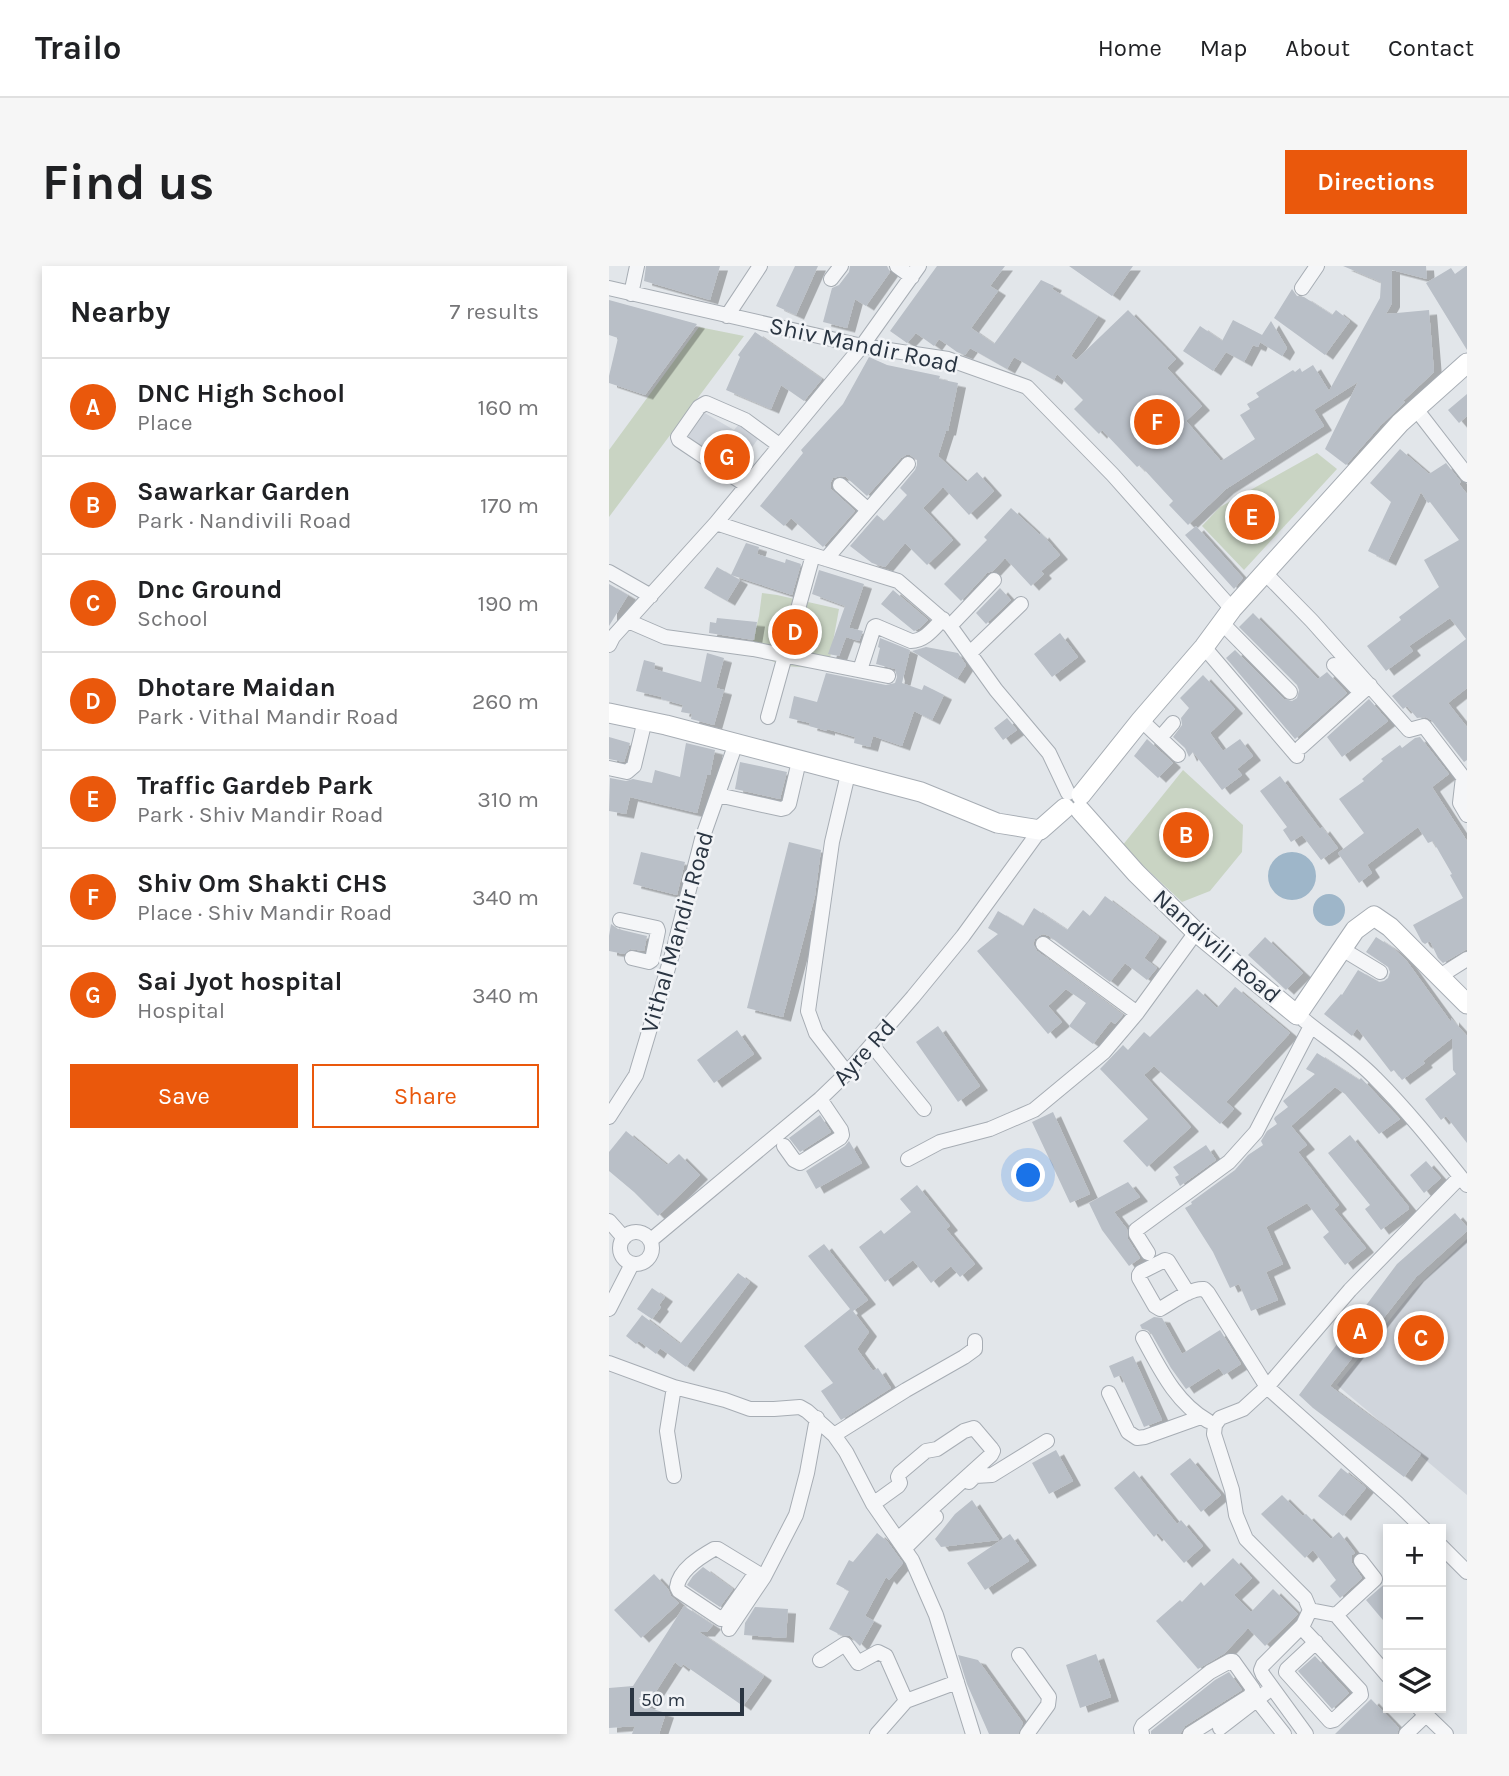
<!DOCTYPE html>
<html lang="en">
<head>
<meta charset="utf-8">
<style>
  :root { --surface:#fff; --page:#f6f6f6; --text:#202124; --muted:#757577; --line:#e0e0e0; --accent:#ea580c }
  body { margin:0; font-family:Karla,sans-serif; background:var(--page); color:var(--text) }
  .controls { position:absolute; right:21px; bottom:21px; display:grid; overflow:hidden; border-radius:0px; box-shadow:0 4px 10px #0003 }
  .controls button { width:63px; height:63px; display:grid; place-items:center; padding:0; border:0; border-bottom:2px solid var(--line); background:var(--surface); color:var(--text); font:35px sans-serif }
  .scale { position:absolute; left:21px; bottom:18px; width:114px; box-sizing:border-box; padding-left:7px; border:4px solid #2a3542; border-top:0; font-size:19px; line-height:24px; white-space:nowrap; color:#2a3542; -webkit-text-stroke:5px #f2f4f7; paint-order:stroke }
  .you { position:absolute; left:420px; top:910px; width:24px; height:24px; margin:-18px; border:5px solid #fff; border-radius:50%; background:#1a73e8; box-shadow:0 0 0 10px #1a73e833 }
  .badge { display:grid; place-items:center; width:46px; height:46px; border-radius:50%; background:var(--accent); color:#fff; font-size:23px; font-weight:700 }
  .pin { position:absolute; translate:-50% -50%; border:4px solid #fff; box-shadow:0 2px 7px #0006 }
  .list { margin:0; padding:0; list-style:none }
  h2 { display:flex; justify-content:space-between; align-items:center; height:91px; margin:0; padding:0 28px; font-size:30px }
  h2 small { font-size:23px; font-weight:400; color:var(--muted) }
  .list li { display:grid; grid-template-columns:46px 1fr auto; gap:21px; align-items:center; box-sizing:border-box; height:98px; padding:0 28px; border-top:2px solid var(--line) }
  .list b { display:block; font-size:26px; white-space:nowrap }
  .list p { margin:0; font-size:23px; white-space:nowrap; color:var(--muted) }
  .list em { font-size:23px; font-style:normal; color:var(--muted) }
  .actions { display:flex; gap:14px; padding:21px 28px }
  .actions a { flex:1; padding:16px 0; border:2px solid var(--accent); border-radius:0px; text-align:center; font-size:24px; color:var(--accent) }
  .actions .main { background:var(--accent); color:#fff }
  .icon { flex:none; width:38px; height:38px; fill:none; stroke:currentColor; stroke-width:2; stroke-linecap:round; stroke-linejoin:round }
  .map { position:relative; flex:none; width:858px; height:1468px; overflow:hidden; border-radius:0px }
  header { display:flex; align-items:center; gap:42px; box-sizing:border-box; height:98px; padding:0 35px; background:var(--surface); border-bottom:2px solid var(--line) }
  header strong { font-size:33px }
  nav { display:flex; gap:38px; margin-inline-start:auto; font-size:24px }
  .intro { display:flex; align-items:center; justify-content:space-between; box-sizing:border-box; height:168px; padding:0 42px }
  h1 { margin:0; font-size:49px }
  .button { padding:18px 32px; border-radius:0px; background:var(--accent); color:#fff; font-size:24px; font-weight:700 }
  main { display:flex; gap:42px; padding:0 42px }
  aside { flex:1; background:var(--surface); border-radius:0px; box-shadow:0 4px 10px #0003 }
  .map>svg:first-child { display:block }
  .built { fill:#d0d5dc }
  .green { fill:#c9d4c3 }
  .water { fill:#9eb6c9 }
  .building { fill:#b9bfc7; filter:url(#shadow) }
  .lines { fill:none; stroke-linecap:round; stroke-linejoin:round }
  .street-casing { stroke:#a7adb4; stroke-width:16 }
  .secondary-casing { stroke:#a7adb4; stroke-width:21 }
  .street { stroke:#f5f6f8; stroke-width:14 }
  .secondary { stroke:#fff; stroke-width:19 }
  .labels { text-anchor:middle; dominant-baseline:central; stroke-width:5; stroke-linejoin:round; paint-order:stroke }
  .street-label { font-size:24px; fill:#2a3542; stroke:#f2f4f7 }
</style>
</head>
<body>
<header>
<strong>Trailo</strong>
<nav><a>Home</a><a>Map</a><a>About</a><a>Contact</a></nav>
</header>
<div class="intro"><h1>Find us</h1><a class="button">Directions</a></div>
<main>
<aside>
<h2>Nearby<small>7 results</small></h2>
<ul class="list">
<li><span class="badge">A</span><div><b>DNC High School</b><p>Place</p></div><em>160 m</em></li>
<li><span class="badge">B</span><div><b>Sawarkar Garden</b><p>Park · Nandivili Road</p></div><em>170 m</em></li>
<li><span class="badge">C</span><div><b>Dnc Ground</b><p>School</p></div><em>190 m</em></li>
<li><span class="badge">D</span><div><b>Dhotare Maidan</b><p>Park · Vithal Mandir Road</p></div><em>260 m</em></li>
<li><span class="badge">E</span><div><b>Traffic Gardeb Park</b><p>Park · Shiv Mandir Road</p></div><em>310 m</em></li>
<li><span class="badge">F</span><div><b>Shiv Om Shakti CHS</b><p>Place · Shiv Mandir Road</p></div><em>340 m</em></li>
<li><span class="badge">G</span><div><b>Sai Jyot hospital</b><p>Hospital</p></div><em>340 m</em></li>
</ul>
<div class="actions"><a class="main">Save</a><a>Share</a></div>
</aside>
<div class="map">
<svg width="858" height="1468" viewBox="0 0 858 1468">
  <defs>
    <filter id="shadow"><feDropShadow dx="8" dy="4.5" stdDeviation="0" flood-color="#0004"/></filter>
  </defs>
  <rect width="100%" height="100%" fill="#e2e6ea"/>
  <path class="built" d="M94,146L125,164L131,157L151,170L125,207L74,175Z
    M858,973V1229L728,1119L804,1025Z"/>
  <path class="green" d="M90,61L135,70L0,251V184Z
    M708,187L728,203L635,304L593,260L611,241Z
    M153,327L168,329L230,343L219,403L176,400L141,387L150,350Z
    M574,504L634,559L633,586L601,625L573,636L513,580Z"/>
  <path class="water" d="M659 610a24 24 0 1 1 48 0a24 24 0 1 1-48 0Z
    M704 644a16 16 0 1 1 32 0a16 16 0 1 1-32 0Z"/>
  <path class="building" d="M37,0H111L101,34L35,15Z
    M186,0H209L187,49L167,40Z
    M241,0H278L281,6L257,40L246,33L238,62L214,56L223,22L230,19L240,6Z
    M328,0H396L381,20L389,25L362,62L385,78L432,14L445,20L443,23L489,50L462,90L467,94L519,44L567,93L558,102L593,140L577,155L612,195L646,173L631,149L641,143L638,138L650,131L647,127L684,104L686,106L691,102L693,106L704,99L720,125L771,32L772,16L734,0H783V3V0H817L818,13L783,4V37L777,48L820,44L825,106L794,135L796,136L771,160L737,199L716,183L749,116L705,144L715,160L617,223L579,259L560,239L564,235L531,199L528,201L493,164L490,168L465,143L474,134L448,108L445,114L405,91L398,103L361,82L356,89L348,86L330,73L325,80L307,67L298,77L281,65Z
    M460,0H524L503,30Z
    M857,0H858V84L817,17L842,2L846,8Z
    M683,23L688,30L695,31L723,49L727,44L741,55L716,89L665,52Z
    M0,34L88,58L36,129L0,117V110L9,72L0,69Z
    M624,54L653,69L662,55L678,82L673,90L651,76L649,81L644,79L635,96L617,86L604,105L574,85L591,60L613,75Z
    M146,66L213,113L195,135L172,119L162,143L117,124L131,91L129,89Z
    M260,91L278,99L331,110L330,113L349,117L339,165H337L329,190L357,216L368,206L385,225L360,249L334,221L314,242L344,274L318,299L296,277L276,301L263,297L241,280L268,249L275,255L298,229L291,222L306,204L308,199V194L301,189H297L292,192L258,230L237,211L232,210L224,212L222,216V223L246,245L214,281L182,252L175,260L151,240L194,187L192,184L234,138Z
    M858,128V150L850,157L839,144Z
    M791,183L820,208L837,197L852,216L850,218L858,228V422L839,437L858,461V494L855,496L822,454L817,451L808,452L798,440L794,443L783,430L857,373L841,352L800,380L804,385L777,405L758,380L792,354L790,351L830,321L815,294L850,274L821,236L819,237L812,226L779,295L759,285L782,236L761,217Z
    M402,242L431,269L432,267L451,289L432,305L435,308L422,320L396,292L384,305L378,307L352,335L335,318L378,274L375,271Z
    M587,260L634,312L625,323L576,269Z
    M137,277L150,281L148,288L176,297L177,293L192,298L183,329L122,309L131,314L118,335L95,322L108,301L122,309Z
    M210,304L255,318L240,362L254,365L250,375L237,371L230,390L219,388L236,340L203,328Z
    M0,318L19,329L0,360Z
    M391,322L402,334L377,358L367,347Z
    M284,324L319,354L311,362L305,365L272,338Z
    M644,347L709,413L718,406L738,427L686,473L617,392L626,384L675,433L683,435L688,432L690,424L688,419L630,361Z
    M108,352L148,356L145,374L100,367L101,356L107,357Z
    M451,367L469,391L443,411L425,388Z
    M271,372L301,384L293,417L313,424L315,419L335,429L323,454L305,445L293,480L264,470L261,481L245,477L246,471L218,463V465L200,460L201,457L180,452L185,430L208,436L217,407L277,419L286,417L288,411L286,403L267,398L271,382L269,381Z
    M317,381L349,387L357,399L348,413L303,385Z
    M98,387L115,392L107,422L115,424L105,459L82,453L83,448L72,446L74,439L52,433L53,431L27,425L35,394L46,397L45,403L92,416Z
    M594,409L626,443L601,467L614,485L631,473L644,490L628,503L633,509L613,524L584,486L580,491L576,482L564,471L573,459L572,452L580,442L571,432Z
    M760,433L779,455L733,491L718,471Z
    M398,452L408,464L394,474L385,462Z
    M0,471L21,477L15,496L0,493Z
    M811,471L840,508L823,521L858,575V683L834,697L829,692L821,675L816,678L813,676L804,659L854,632L841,609L843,608L824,575L819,577L809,561L758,599L763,607L750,617L729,587L755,567L730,533L755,515L753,513L774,495L772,493L791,479L793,482L806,472Z
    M538,473L564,497L549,512L525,490Z
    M77,477L106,484L101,509H98L88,547L21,531L17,548L0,545L1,512L17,515L24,513L43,517L46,504L71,511Z
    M131,496L178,506L171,533L126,523Z
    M671,510L711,563L713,561L729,582L712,594L693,569L682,576L674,564L678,561L651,525Z
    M180,576L212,584L206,630L174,751L138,742Z
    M32,586L76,596L68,629L24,618Z
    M496,630L550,671L535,692L548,702L538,714L516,697L501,716L440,670L434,668L430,670L426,673L424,678L428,685L514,749L506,758L502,755L484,778L460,760L477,737L457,723L439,740L453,756L439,768L368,685L389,668L379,662L389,645L414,660L425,642L458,664L474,644L481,650Z
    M2,658L9,663L38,670L35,685L21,683L15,688L0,685V670Z
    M656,671L694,707L677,724L639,689Z
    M767,671L784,682L797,694L842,756V752L858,770V877L837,850L832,854L816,833L847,808L844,804L843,772L814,795L816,797L793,814L785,804L782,806L748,762L743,770L715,748L732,728L733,729L749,704L770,716L775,715L779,712L781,706L779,701L757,686Z
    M626,721L681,767L617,836L625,843L611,858L545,800L535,809L582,861L538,901L514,875L539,853L491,803L514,779L519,784L535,766L541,771L588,723L608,742Z
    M329,760L371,820L349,836L307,776Z
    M128,764L145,788L105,817L88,794Z
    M708,787L750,814L752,812L791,853L770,868L736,828L726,821L682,860L698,879L689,886L730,939L725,943L757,982L736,999L714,971L720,966L698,937L657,961L674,998L657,1006L669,1034L642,1045L630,1018L621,1022L604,986L576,942L583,938L582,936L626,904L639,889L654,879L652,875L658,865L668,858L665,853L666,851L679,841L674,835L706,808L697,803Z
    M444,846L481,928L461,937L423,856Z
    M211,849L222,866L191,886L180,872Z
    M17,865L58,899L70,888L91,909L49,950L25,926L0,905V886Z
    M741,869L800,941V943L772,964L756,943L761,939L719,887Z
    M240,875L253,897L207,923L197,905L236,880Z
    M597,879L607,894L571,920L566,911L570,909L564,901Z
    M817,895L832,912L815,927L801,909Z
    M519,916L531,931L505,946L518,963L519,973L531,992L520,1000L493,964L480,937Z
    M308,919L341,960L337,963L366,998L351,1011L342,1000L322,1017L304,994L276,1016L250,981L272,964L275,968L302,946L291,933Z
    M846,947L858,961V965L807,1011L721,1120L812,1188L795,1211L704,1142L690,1129L788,998Z
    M215,978L259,1034L244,1045L260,1066L248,1083L264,1105L269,1102L282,1122L232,1154L212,1125L224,1117L195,1080L241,1043L199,990Z
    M129,1007L141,1016L77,1101L51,1082L47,1088L30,1075L27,1078L17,1070L33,1049L71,1078Z
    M43,1022L56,1031L50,1039L52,1041L43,1053L28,1043Z
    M545,1051L553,1052L573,1088L611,1064L632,1098L615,1109L610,1102L577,1123L562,1102L542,1067L538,1064L533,1063L531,1059Z
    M524,1090L553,1154L535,1161L512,1109L505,1112L500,1100Z
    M447,1184L464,1215L440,1228L423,1197Z
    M581,1192L612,1229L592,1246L561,1208Z
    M732,1202L757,1222L734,1250L709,1230Z
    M525,1205L568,1258L572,1254L594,1280L575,1297L549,1267L545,1271L505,1222Z
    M673,1229L694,1250L697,1248L722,1273L730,1266L746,1287L743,1289V1297L753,1312L731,1332L721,1320L727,1314L704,1284L696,1292L652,1248Z
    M363,1234L390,1274L332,1281L326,1273L346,1248Z
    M268,1267L278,1275L294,1297L280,1314L277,1311L256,1350L265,1355L251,1380L241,1370L232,1369L220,1363L240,1325L227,1318L240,1294L244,1296Z
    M401,1268L420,1295L376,1324L358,1297Z
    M624,1292L643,1312L625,1329L642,1346L664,1323L689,1348L656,1380L639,1362L616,1387L589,1403L547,1355L571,1334L573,1336L592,1316L595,1320Z
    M94,1301L124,1323L111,1341L78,1319L84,1310Z
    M45,1308L59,1323L62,1330L70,1337L32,1372L5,1344Z
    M779,1315V1360L757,1334Z
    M75,1340L104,1359L98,1366H90L155,1410L134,1440L74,1398L72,1401L66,1396L37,1441L57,1447L50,1468H23L26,1460L0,1462V1422L24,1420Z
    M146,1341L179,1343L177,1372L135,1369L136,1357Z
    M487,1388L502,1431L471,1442L457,1399Z
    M349,1389L369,1394L414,1457L409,1468H380L358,1418Z
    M706,1390L740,1427L723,1443L689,1405Z
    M620,1406L633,1424L576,1460L571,1468H542V1465L606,1414Z
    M762,1433L790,1462L788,1468H726Z"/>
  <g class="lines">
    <g class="street-casing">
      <path id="street" d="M288,0L303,11
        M222,13L232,0
        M0,22L253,80L339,93L418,121L504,209L623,343
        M693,22L708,0
        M22,28L28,0
        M118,50L151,0
        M807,143L858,209
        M137,219L70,174L69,171L90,141L97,137L136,154L170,179
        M231,219L259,244
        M107,257L204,289L289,315L341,360L387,424L440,487L459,527
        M217,293L299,198
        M0,306L42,330
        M657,308L703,355L800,464L815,460L854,511L851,537L858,549
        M19,355L56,371L144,383L279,410
        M612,356L681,426
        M341,360L385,314
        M0,379L4,371L107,257L253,80L310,0
        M595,381L688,490
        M361,387L412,338
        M725,399L752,427
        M251,404L265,361L267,360L302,375C316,375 325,362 334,353
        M159,451L204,289
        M532,454L569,489
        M551,472L564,457
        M692,481L761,419
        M0,502L18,506L25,500L36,454
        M109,529L172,543L176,542L180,538L190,495
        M11,654L48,662L49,665L43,694L40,696L23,692
        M434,678L528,747
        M733,683L771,706
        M831,710L858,693
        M695,754C718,773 745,790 766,812C799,845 829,883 858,919
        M263,779L315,843
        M238,807L207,767L199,745L223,576L239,508
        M0,851L27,809L65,682L93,573L127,477
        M175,880L185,894L191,897L231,872L233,869L232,864L211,833
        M299,893L331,876L381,863L425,844L495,786L528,747L587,666
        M0,955L15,972
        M11 982a16 16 0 1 1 32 0a16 16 0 1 1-32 0Z
        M42,974L211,833L238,807L304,731L354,670L431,564
        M539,987L527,968V964L620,896L647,866L702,760
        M579,1027L559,995L556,994L532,1006L530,1009V1012L546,1040L551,1043C564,1036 581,1022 595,1023L599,1027L658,1121L634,1143L611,1152L606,1159L605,1168L623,1224L627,1249L637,1273L696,1332L701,1344L694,1359L654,1399L652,1404L654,1409L697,1468
        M0,1043L23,998
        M534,1072C551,1103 567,1137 599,1155
        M0,1097L65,1121L116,1134L141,1143H165L191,1141L198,1145L225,1169L237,1186L264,1238L303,1294L327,1349L364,1468
        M500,1127L519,1166L528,1172L536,1171L592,1151
        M225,1169L297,1124L355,1091L366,1083V1075
        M65,1210L58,1165L65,1121
        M360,1216L366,1210L383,1209L438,1175
        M264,1238L289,1220L291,1217L289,1211L291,1207L317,1185L328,1183L355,1165L365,1162L382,1182L384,1185L382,1189L289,1273
        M815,1263L789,1238L658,1121L741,1024L851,911
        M832,1280L858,1306
        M296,1282L327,1251
        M146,1308L115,1352L112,1353L70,1325L68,1321C70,1304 91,1291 105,1283H109L155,1311
        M701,1344L727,1349L779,1410
        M727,1349L766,1313L752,1295
        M692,1361L751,1424L752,1429L725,1454L721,1455L677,1406L678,1403L707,1376
        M120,1363L155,1311L187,1249L198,1207L208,1152
        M410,1389L440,1431L439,1439L418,1468
        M211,1394L236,1378L249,1397L269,1386L277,1390L297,1435
        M648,1434L675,1468
        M810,1442L837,1468
        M611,1462L663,1422
        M268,1468L297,1435L348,1416
        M533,1468L532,1463L534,1459L601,1406L621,1395H624L644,1423L641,1430L581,1468
        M797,1468L817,1449"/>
    </g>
    <g class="secondary-casing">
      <path id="secondary" d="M0,447L57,459L312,526L388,557L431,564L456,542
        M472,529L532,454L595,381L623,343L791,157L858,97
        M471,544L527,607L587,666L688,749L746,664L765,650L781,661L858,738"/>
    </g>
    <use href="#street" class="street"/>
    <use href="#secondary" class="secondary"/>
  </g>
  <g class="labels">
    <g class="street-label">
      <text transform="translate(255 79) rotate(12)">Shiv Mandir Road</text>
      <text transform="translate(68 666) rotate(-74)">Vithal Mandir Road</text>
      <text transform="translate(608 680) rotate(41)">Nandivili Road</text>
      <text transform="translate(255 786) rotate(-48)">Ayre Rd</text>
    </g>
  </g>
</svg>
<div class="controls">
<button>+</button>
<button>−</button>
<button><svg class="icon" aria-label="layers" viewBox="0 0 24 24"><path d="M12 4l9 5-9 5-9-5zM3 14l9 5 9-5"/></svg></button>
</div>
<div class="scale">50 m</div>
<div class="you"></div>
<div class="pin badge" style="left:751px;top:1065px">A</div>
<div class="pin badge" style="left:577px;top:569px">B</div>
<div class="pin badge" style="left:812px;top:1072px">C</div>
<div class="pin badge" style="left:186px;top:366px">D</div>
<div class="pin badge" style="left:643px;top:251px">E</div>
<div class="pin badge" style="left:548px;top:156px">F</div>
<div class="pin badge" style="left:118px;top:191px">G</div>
</div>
</main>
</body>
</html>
